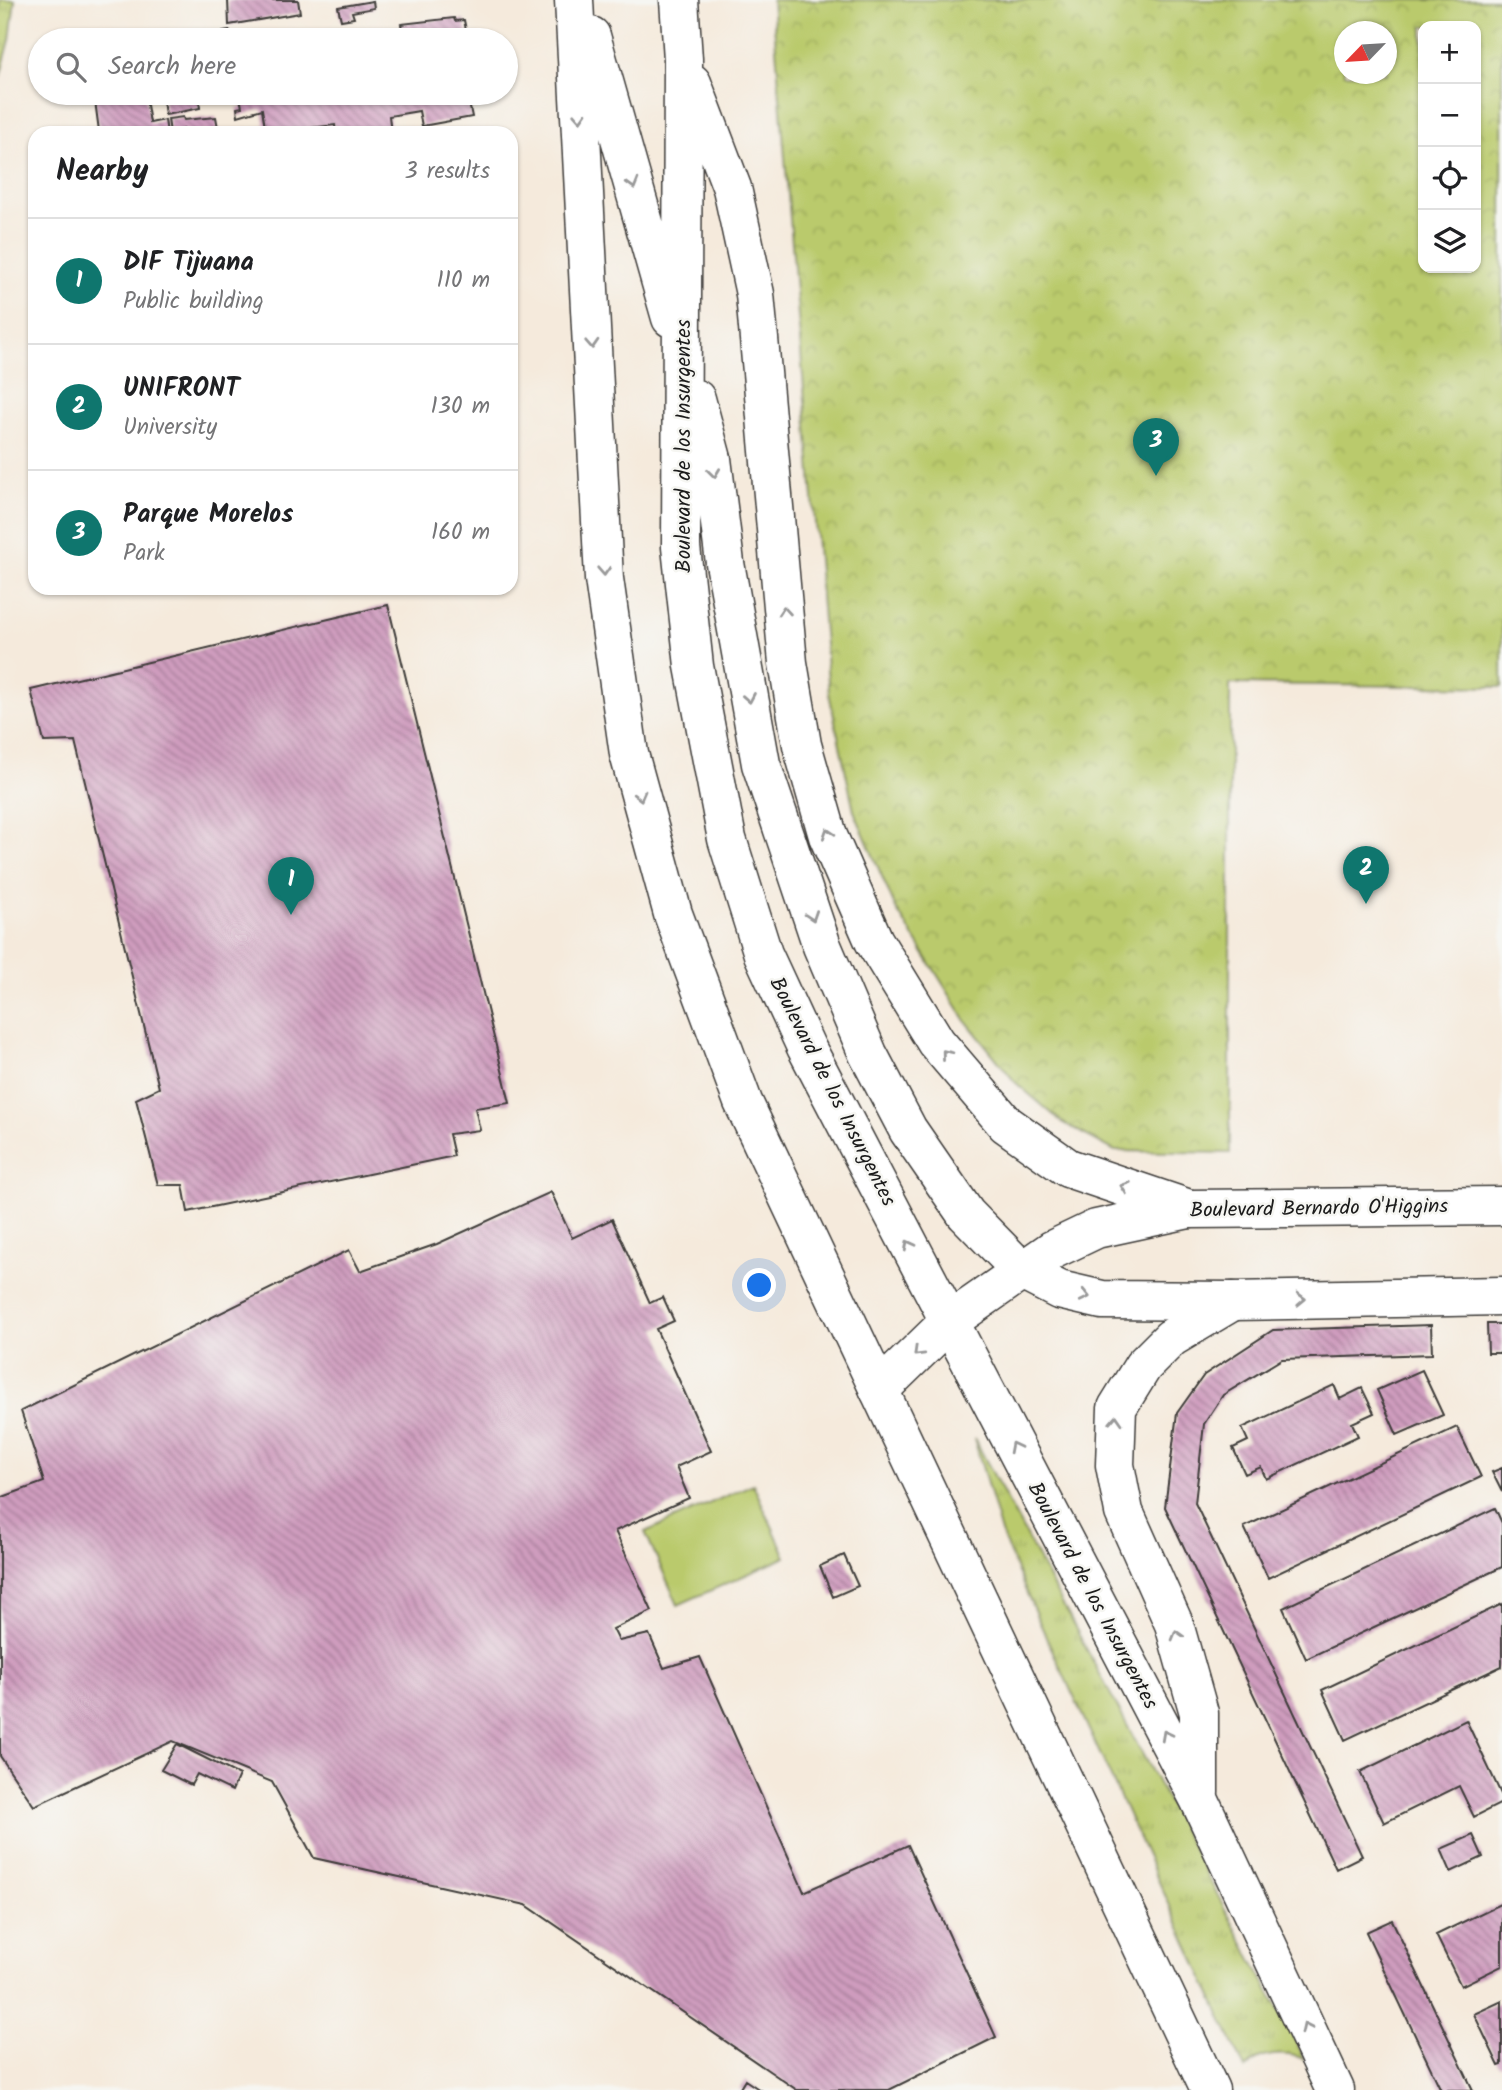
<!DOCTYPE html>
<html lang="en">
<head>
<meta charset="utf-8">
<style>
  :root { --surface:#fff; --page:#f2f2f2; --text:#202124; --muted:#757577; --line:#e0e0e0; --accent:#0f766e }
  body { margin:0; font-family:Kalam,sans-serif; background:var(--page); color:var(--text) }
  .controls { position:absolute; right:21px; top:21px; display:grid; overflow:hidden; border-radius:14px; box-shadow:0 2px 5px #0004 }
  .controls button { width:63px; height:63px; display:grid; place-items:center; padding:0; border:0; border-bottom:2px solid var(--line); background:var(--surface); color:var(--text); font:35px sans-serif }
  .compass { position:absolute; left:1334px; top:21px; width:63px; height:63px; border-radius:50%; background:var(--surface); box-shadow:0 2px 5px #0004; rotate:245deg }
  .you { position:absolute; left:760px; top:1286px; width:24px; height:24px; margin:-18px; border:5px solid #fff; border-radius:50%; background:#1a73e8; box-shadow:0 0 0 10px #1a73e833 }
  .badge { display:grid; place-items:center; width:46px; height:46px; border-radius:50%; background:var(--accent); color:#fff; font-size:23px; font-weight:700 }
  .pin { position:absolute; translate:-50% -58px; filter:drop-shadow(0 2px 4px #0008) }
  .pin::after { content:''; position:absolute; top:37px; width:24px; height:21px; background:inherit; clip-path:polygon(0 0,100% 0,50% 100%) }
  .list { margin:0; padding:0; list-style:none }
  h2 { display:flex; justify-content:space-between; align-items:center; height:91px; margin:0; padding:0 28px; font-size:30px }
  h2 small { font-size:23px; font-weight:400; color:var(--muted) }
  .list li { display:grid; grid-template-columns:46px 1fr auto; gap:21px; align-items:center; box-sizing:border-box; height:126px; padding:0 28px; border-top:2px solid var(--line) }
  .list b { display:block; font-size:26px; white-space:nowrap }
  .list p { margin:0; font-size:23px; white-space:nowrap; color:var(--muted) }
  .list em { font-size:23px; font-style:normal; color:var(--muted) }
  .icon { flex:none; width:38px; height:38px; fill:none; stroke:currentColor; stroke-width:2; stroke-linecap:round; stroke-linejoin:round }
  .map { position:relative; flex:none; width:1502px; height:2090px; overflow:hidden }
  .search { position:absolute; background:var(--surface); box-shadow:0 2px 5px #0004; left:28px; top:28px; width:490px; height:77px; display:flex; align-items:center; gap:18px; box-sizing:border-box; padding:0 24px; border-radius:38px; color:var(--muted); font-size:26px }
  .panel { position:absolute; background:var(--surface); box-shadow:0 2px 5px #0004; left:28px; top:126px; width:490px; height:469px; border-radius:21px }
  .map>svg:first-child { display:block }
  .grass { fill:url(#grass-tufts); stroke:#6b7344; stroke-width:2 }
  .park { fill:url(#park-crowns); stroke:#6b7344; stroke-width:2; fill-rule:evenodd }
  .pitch { fill:#baca6c; stroke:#6b7344; stroke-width:2 }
  .building { fill:url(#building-back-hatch) }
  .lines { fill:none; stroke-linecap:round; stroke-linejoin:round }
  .secondary-casing { stroke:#3d3b39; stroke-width:41 }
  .primary-casing { stroke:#3d3b39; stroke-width:41 }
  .secondary { stroke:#fff; stroke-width:38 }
  .primary { stroke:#fff; stroke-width:38 }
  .oneway { stroke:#999 }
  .labels { text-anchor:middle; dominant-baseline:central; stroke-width:5; stroke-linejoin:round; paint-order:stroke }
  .street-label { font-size:21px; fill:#1c1c1c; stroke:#f6f6f2 }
</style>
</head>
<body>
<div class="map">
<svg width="1502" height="2090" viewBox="0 0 1502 2090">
  <defs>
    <pattern id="grass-tufts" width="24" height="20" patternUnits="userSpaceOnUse" patternTransform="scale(1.75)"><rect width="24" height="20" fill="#baca6c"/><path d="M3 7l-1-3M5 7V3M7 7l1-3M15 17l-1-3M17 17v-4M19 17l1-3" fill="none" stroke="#9fad5d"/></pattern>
    <pattern id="park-crowns" width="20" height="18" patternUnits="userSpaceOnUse" patternTransform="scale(1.75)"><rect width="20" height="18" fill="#baca6c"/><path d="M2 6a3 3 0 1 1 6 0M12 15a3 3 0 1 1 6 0" fill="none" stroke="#9fad5d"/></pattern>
    <pattern id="building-back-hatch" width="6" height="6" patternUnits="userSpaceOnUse" patternTransform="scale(1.75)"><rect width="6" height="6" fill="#cf9cbe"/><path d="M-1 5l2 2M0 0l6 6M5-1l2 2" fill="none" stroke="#a77e9a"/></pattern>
  </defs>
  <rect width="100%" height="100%" fill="#f6f6f2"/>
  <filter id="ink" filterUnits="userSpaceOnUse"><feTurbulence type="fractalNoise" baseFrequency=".0143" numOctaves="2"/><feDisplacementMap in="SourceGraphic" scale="14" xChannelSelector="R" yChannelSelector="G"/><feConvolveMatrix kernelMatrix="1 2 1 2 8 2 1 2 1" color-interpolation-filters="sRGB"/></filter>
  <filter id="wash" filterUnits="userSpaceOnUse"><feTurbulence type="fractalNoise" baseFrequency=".00686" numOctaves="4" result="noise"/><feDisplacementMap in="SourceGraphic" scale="28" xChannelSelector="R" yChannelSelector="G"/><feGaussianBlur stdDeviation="1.57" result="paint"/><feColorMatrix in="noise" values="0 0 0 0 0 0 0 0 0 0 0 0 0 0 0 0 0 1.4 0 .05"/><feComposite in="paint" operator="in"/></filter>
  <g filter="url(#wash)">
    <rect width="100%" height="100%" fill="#f5eadc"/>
    <path class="grass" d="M0,0H15L10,40L0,77Z
      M974,1438L1305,2059C1285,2052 1260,2052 1245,2069L1038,1619L1001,1533Z"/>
    <path class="park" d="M772,0H1502V687L1230,684V1153L1115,1151L1063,1123L1015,1082L966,1021L895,907L854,811L829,693ZM1423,26H1476V268H1423ZM1344,32H1386V74H1344Z"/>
    <path class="pitch" d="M753,1484L786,1557L678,1605L645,1532Z"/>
    <g id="blocks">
      <path class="building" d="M228,0H298L300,13L229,25Z
        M373,1L374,8L352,12L354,18L341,20L338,7Z
        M454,18L455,21L464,20L468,40H368L403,33L401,24Z
        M230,31L231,40H219L217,33Z
        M94,93H145L150,123L165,120L167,133L99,131Z
        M175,93L198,95L200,108L165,115L163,100H177Z
        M239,93H473L475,102L469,103L472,117L422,126L419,111L389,116L391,133H336L335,125L266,133L262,109L238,116L237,108L242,107Z
        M183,117L184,120L216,117L219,133H205V130L191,133L184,129L185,133H170L168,119Z
        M388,605L510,1103L475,1108L480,1130L449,1134L454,1156L188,1212L183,1185H158L136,1099L159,1088L75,741L44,742L31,690Z
        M551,1192L572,1238L612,1219L650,1303L663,1297L674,1321L656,1329L711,1451L676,1467L689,1498L615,1531L652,1611L613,1629L619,1641L649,1634L664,1668L700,1657L804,1892L908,1845L996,2037L889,2090H797L526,1905L314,1858L272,1782L173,1741L34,1806L0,1756V1498L44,1482L21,1411L349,1250L360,1271L437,1244Z
        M1487,1324H1502V1353H1488Z
        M1431,1325L1432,1354L1282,1359L1223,1395L1204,1424L1195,1503L1362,1856L1336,1869L1165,1507L1177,1413L1204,1375L1273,1330Z
        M1422,1370L1443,1415L1397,1435L1377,1390Z
        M1334,1385L1340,1399L1362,1388L1374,1413L1352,1423L1358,1436L1266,1479L1261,1467L1245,1474L1233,1448L1248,1441L1242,1428Z
        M1457,1427L1481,1477L1268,1578L1244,1527Z
        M1502,1468V1492L1492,1472Z
        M1495,1508L1502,1523V1567L1306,1659L1283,1608Z
        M844,1555L858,1586L833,1597L820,1566Z
        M1502,1604V1666L1345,1740L1322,1690Z
        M1466,1720L1502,1796V1803L1474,1817L1459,1786L1384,1823L1360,1772Z
        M177,1744L239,1775L232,1791L197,1774L191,1785L161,1770Z
        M1473,1835L1483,1857L1451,1872L1441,1849Z
        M1502,1903V1966L1461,1986L1436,1935Z
        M1392,1920L1473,2090H1441L1366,1932Z
        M1502,2001V2065L1499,2066L1474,2014Z
        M745,2080L760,2090H739Z"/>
    </g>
  </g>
  <g filter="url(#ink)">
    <use href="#blocks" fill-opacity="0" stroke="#3d3b39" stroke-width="2"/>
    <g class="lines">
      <g class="secondary-casing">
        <path id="secondary" d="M1022,1271L1059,1290L1102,1300L1233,1301L1502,1296
          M879,1390L950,1321L1052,1250L1096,1229L1189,1209L1502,1206"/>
      </g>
      <g class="primary-casing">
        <path id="primary" d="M574,0L604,579L629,754L673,914L743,1102L1210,2090
          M679,0L683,59L681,547L694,666L727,839L763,954L806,1047L1199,1799L1335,2090
          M591,36L671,318
          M692,83L732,188L755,294L788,663L802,745L828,836L874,941L936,1042L1006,1124L1068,1168L1189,1209
          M696,399L712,459L725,563L761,764L822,946L868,1054L908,1130L966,1214L1022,1271
          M1199,1793V1713L1174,1624L1124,1512L1115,1465L1117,1408L1143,1366L1171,1338L1233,1301"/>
      </g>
      <use href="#secondary" class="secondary"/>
      <use href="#primary" class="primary"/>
    </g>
    <defs><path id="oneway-chevron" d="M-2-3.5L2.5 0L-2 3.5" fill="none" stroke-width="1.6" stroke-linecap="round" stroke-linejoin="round" transform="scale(1.75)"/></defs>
    <g class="oneway">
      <use href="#oneway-chevron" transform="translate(580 117) rotate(87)"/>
      <use href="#oneway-chevron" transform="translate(633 184) rotate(74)"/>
      <use href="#oneway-chevron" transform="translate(592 344) rotate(87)"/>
      <use href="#oneway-chevron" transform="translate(714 473) rotate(83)"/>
      <use href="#oneway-chevron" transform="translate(604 571) rotate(87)"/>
      <use href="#oneway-chevron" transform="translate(784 611) rotate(-95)"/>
      <use href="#oneway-chevron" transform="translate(749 698) rotate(80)"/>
      <use href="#oneway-chevron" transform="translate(640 796) rotate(75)"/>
      <use href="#oneway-chevron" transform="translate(828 833) rotate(-109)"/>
      <use href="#oneway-chevron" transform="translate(812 916) rotate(71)"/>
      <use href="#oneway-chevron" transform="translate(946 1054) rotate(-130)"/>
      <use href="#oneway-chevron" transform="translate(1125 1187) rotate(-161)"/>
      <use href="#oneway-chevron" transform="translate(909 1245) rotate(-118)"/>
      <use href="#oneway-chevron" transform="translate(1085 1296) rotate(13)"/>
      <use href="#oneway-chevron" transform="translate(1301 1299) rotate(-2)"/>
      <use href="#oneway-chevron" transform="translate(918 1352) rotate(136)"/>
      <use href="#oneway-chevron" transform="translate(1116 1420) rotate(-87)"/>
      <use href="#oneway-chevron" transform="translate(1014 1447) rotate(-117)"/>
      <use href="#oneway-chevron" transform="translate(1177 1635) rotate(-106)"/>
      <use href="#oneway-chevron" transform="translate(1166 1735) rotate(-118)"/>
      <use href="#oneway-chevron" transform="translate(1306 2028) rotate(-115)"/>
    </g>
  </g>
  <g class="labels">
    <g class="street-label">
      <text transform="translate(684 446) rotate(-90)">Boulevard de los Insurgentes</text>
      <text transform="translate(832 1092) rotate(63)">Boulevard de los Insurgentes</text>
      <text transform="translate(1319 1209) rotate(-1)">Boulevard Bernardo O'Higgins</text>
      <text transform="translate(1092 1596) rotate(62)">Boulevard de los Insurgentes</text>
    </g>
  </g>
</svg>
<div class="controls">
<button>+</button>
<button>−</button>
<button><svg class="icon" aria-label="locate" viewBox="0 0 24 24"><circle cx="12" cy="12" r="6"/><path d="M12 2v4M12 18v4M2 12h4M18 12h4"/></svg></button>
<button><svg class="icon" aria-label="layers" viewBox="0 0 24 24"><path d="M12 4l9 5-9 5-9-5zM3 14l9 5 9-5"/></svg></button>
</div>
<svg class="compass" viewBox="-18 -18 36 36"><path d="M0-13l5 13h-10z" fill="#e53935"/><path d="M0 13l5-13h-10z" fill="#757577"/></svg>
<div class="you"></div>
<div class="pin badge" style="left:291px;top:915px">1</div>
<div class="pin badge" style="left:1366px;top:904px">2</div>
<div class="pin badge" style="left:1156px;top:476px">3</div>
<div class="search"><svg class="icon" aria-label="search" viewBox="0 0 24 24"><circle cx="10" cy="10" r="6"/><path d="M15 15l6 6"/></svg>Search here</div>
<section class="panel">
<h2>Nearby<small>3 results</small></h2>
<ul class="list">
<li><span class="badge">1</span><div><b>DIF Tijuana</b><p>Public building</p></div><em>110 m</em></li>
<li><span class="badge">2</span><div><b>UNIFRONT</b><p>University</p></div><em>130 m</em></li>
<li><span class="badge">3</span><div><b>Parque Morelos</b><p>Park</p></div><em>160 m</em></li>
</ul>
</section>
</div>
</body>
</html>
